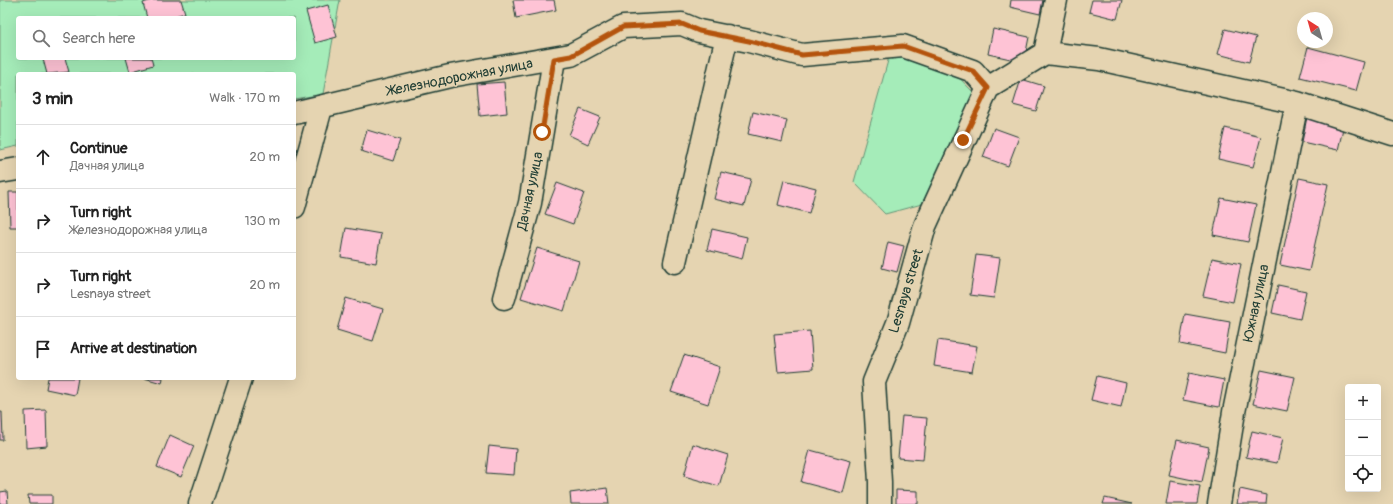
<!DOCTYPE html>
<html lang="en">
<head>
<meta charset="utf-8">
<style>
  :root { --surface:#fff; --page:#f6f6f6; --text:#222; --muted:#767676; --line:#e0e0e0 }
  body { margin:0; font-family:Pangolin,sans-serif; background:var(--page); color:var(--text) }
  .controls { position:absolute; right:12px; bottom:12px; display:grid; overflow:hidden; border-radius:4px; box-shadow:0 4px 16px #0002 }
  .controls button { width:36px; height:36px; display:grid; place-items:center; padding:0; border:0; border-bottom:1px solid var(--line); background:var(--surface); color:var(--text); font:20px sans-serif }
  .compass { position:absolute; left:1297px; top:12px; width:36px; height:36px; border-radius:50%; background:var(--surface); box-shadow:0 4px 16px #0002; rotate:323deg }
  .stop { position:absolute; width:12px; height:12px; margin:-9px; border:3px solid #b45309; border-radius:50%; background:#fff }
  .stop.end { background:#b45309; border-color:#fff; box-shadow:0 1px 4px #0008 }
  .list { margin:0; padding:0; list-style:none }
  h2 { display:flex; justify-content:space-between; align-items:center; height:52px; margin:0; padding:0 16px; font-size:17px }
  h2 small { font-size:13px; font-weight:400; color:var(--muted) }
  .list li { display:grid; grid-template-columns:26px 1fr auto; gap:12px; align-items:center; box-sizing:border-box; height:64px; padding:0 16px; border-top:1px solid var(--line) }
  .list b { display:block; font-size:15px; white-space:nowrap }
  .list p { margin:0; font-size:13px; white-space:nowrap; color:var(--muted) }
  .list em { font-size:13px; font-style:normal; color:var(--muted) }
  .icon { flex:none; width:22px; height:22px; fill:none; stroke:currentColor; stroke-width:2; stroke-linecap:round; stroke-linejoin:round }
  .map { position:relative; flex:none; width:1393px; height:504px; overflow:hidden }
  .search { position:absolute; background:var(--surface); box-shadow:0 4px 16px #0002; left:16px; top:16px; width:280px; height:44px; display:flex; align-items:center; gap:10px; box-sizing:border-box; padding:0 14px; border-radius:4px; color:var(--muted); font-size:15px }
  .panel { position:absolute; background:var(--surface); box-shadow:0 4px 16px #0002; left:16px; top:72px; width:280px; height:308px; border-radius:4px }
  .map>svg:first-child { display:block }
  .green { fill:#a5ecb9; stroke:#629476; fill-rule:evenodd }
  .building { fill:#fec3d5; stroke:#1f3d34 }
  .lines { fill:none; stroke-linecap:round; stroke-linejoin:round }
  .minor-casing { stroke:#1f3d34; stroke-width:25 }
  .minor { stroke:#e5d4b1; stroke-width:22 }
  .route { stroke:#b45309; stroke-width:5 }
  .labels { text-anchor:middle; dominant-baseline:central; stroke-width:3; stroke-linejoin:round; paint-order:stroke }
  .street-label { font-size:14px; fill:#1f3d34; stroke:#e5d4b1 }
</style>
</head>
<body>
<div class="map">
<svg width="1393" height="504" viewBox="0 0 1393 504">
  <rect width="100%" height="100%" fill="#e5d4b1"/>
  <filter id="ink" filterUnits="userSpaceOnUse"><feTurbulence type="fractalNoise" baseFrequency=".025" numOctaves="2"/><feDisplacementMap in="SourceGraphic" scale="8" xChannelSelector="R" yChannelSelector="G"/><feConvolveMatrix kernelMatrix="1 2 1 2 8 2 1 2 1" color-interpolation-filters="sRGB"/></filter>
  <g filter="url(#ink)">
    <path class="green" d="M0,0H340L323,94L294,99V74H18V146L0,150ZM18,18H294V58H18Z
      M889,57L944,62L974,93L922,204L885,214L854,182Z"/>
    <path class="building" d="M152,0H181L185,13L168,18H147L143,3Z
      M513,0H554L556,10L516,18Z
      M1011,0H1043L1040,14L1010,7Z
      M1092,0H1122L1117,19L1089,12Z
      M328,5L337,37L315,43L306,11Z
      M993,29L1029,37L1024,62L988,54Z
      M1225,29L1256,37L1249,62L1218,54Z
      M1308,47L1364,62L1356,91L1300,77Z
      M47,58H65L69,72L47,74L43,59Z
      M126,58H151L153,65L130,72Z
      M1021,79L1044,86L1036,111L1013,105Z
      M504,82L507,113L480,116L477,84Z
      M580,109L600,117L588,144L569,135Z
      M753,112L787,120L782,142L748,134Z
      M1307,117L1344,124L1338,150L1302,142Z
      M994,128L1019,137L1008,166L983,157Z
      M1225,128L1261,137L1253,167L1218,159Z
      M367,130L400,140L393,161L361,151Z
      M721,172L751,179L744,206L714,199Z
      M1299,178L1328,184L1309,271L1280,265Z
      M784,180L816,188L809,213L778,205Z
      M557,183L584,193L573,224L545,214Z
      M9,192H18V227H10Z
      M1221,198L1256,205L1248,242L1213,235Z
      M346,228L381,234L376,263L341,257Z
      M712,229L747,237L742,259L707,250Z
      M888,242L904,246L897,272L882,268Z
      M537,248L579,261L564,311L521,298Z
      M976,255L1000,258L994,298L970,295Z
      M1212,258L1241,264L1233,302L1203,296Z
      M1278,285L1306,291L1300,319L1272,313Z
      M346,298L383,309L373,341L337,330Z
      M1185,314L1230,322L1225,353L1180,344Z
      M810,331L813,369L778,372L774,334Z
      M938,340L977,346L972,372L934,366Z
      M684,355L720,367L708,404L671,392Z
      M1261,370L1295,377L1287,411L1253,404Z
      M1189,373L1224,380L1219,407L1183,400Z
      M1097,376L1126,383L1121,407L1091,400Z
      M48,378H78L75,395L46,389Z
      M144,378H163L162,383Z
      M46,410L47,446L26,448L25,411Z
      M0,412H2L3,440H0Z
      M902,416L927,418L923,460L898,458Z
      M1252,431L1283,438L1277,463L1246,457Z
      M170,435L194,446L181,477L157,467Z
      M1177,440L1209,447L1202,482L1169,475Z
      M693,444L728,455L719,486L684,476Z
      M489,446L516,449L514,475L486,473Z
      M810,450L851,461L843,493L801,482Z
      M1170,481L1200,486L1197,504H1166Z
      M607,488L609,504H571L570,493Z
      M1240,489L1267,495L1266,504H1237Z
      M896,490L918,491V504H896Z
      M7,491L8,504H0V492Z
      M28,495H52V504H29Z
      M1105,498L1132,504H1103Z"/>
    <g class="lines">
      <g class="minor-casing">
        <path id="minor" d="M1045,53L1056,0
          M988,88L1045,53L1099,59L1297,103L1393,134
          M294,113L450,76L571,55L623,27L682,24L699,31L749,41L802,55L903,46L973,71L988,88
          M0,172L18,169
          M294,207L321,108
          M675,262L727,36
          M504,298L530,203L554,59
          M200,504L241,378
          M880,504V482L874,382L898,323L925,226L988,88
          M1219,504L1234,412L1297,103"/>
      </g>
      <use href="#minor" class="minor"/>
    </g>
  </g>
  <g class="lines" filter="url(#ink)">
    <path class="route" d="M542,132L554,59L571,56L623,27L682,24L699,31L749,41L802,55L903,46L973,71L988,88L963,140"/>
  </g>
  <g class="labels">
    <g class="street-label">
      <text transform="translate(460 77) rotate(-11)">Железнодорожная улица</text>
      <text transform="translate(530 191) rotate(-78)">Дачная улица</text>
      <text transform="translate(906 291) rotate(-73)">Lesnaya street</text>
      <text transform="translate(1256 303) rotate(-78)">Южная улица</text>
    </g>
  </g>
</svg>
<div class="controls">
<button>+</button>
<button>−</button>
<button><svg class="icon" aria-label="locate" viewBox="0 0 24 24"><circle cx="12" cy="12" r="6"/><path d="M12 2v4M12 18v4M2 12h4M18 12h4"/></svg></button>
</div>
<svg class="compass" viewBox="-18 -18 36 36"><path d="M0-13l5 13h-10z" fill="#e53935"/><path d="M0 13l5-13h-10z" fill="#767676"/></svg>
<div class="stop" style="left:542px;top:132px"></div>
<div class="stop end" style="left:963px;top:140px"></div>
<div class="search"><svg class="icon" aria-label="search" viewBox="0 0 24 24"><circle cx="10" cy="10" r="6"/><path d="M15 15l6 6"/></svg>Search here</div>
<section class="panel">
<h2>3 min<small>Walk · 170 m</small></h2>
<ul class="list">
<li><svg class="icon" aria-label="ahead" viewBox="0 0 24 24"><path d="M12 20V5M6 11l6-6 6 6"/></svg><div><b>Continue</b><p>Дачная улица</p></div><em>20 m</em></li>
<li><svg class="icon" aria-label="right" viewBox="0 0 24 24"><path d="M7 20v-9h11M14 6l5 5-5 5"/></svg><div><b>Turn right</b><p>Железнодорожная улица</p></div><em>130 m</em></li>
<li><svg class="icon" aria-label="right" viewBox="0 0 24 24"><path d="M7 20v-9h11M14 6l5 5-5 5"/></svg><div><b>Turn right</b><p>Lesnaya street</p></div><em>20 m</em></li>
<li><svg class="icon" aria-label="arrive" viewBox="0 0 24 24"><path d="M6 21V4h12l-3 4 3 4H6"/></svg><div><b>Arrive at destination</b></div></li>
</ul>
</section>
</div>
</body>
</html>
